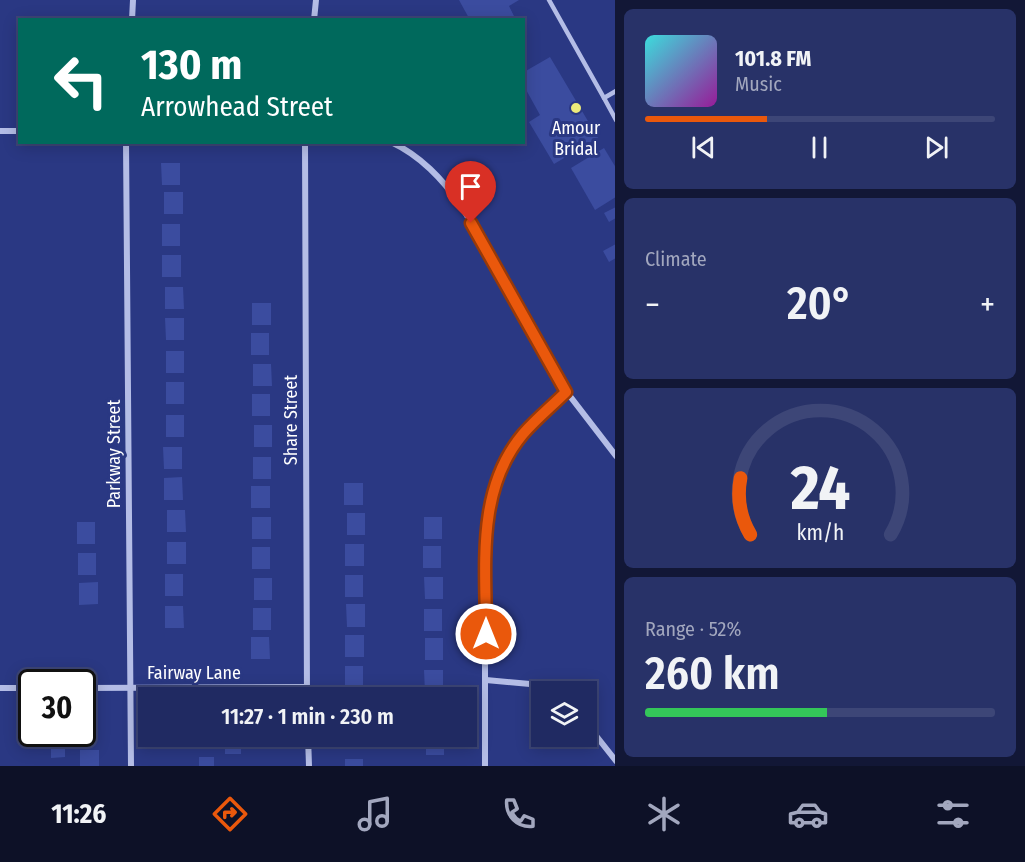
<!DOCTYPE html>
<meta charset="utf-8">
<style>
:root{--surface:#202a62;--page:#283268;--text:#f1f3f6;--muted:#a2a7be;--line:#3d4677;--accent:#ea580c}
body{margin:0;font-family:"Fira Sans Condensed",sans-serif;background:var(--page);color:var(--text);height:100vh;display:flex;flex-direction:column;font-size:22px;white-space:nowrap}
*{box-sizing:border-box;margin:0}
p{font-size:20px;color:var(--muted)}
.icon{flex:none;width:33px;height:33px;fill:none;stroke:currentColor;stroke-width:2;stroke-linecap:round;stroke-linejoin:round}
.map{position:relative;flex:1;overflow:hidden}
.details{display:flex;flex-direction:column;gap:9px;padding:9px;background:#121736;width:410px}
.details>*{flex:none}
.banner{position:absolute;left:18px;top:18px;width:507px;height:126px;border-radius:0px;box-shadow:0 3px 15px #0003,0 0 0 2px var(--line);background:#00695c;color:#fff;overflow:hidden}
.fabs{position:absolute;left:531px;top:681px;display:grid;gap:12px}
.fabs a{display:grid;place-items:center;width:66px;height:66px;border-radius:0px;background:var(--surface);box-shadow:0 3px 15px #0003,0 0 0 2px var(--line);font-size:30px}
.speed{position:absolute;left:18px;top:669px;display:flex;gap:12px;font-size:30px;font-weight:700;text-align:center}
.speed>*{display:grid;place-content:center;width:78px;height:78px;border-radius:50%;background:var(--surface);box-shadow:0 3px 15px #0003,0 0 0 2px var(--line);line-height:1}
.speed .limit{border:3px solid #111;border-radius:9px;background:#fff;color:#111}
.pin{position:absolute;display:grid;place-items:center;width:51px;height:51px;color:#fff;margin:-62px -26px;border-radius:50% 50% 50% 0;rotate:-45deg;box-shadow:0 0 6px #0007}
.pin .icon{rotate:45deg}
.me{position:absolute;width:66px;margin:-33px;rotate:0deg;stroke-linejoin:round;filter:drop-shadow(0 0 4px #0008)}
.turn{display:flex;align-items:center;gap:21px;height:126px;padding:0 24px;font-size:27px}
.turn .icon{width:78px;height:78px;stroke-width:2.5}
.turn b{display:block;font-size:42px;line-height:51px}
.big{font-size:45px;font-weight:600;line-height:1.1}
.details .card{flex:1;display:flex;flex-direction:column;justify-content:center;gap:9px;min-width:0;padding:0 21px;border-radius:9px;background:var(--page)}
.details .dial{align-items:center;gap:0}
.dial svg{height:156px;overflow:visible;fill:none;stroke:var(--line);stroke-width:7;stroke-linecap:round;text-anchor:middle}
.dial text{fill:var(--text);stroke:none}
.song{display:flex;align-items:center;gap:18px}
.cover{width:72px;height:72px;border-radius:9px;background:linear-gradient(135deg,hsl(180 70% 55%),hsl(300 70% 35%))}
.played{height:6px;border-radius:3px;background:linear-gradient(90deg,var(--accent) 35%,var(--line) 35%)}
.keys{display:flex;justify-content:space-around;direction:ltr}
.heat{display:flex;justify-content:space-between;align-items:center;font-size:33px;direction:ltr}
.charge{height:9px;border-radius:4px;background:linear-gradient(90deg,#34c759 52%,var(--line) 0)}
.trip{position:absolute;left:138px;top:687px;width:339px;height:60px;border-radius:0px;background:var(--surface);box-shadow:0 3px 15px #0003,0 0 0 2px var(--line);font-weight:600;line-height:60px;text-align:center}
.dock{display:flex;height:96px;justify-content:space-around;align-items:center;background:#0d1127;color:var(--muted)}
.dock .icon{width:42px;height:42px}
.dock .current{color:var(--accent)}
.dock b{font-size:27px;color:var(--text)}
main{display:flex;flex:1;min-height:0}
.map>svg:first-child{display:block}
</style>
<main>
<div class="map">
<svg width="616" height="766" viewBox="0 0 616 766">
<rect width="100%" height="100%" fill="#2a3883"/>
<!-- building -->
<g fill="#3b4c9f">
<polygon points="459,0 519,0 509,6 516,20 470,20"/>
<polygon points="550,57 598,138 554,164 529,122 540,115 524,86 524,72"/>
<polygon points="604,148 616,168 616,197 595,210 571,168"/>
<polygon points="161,163 180,163 180,185 162,185"/>
<rect x="164" y="192" width="19" height="22"/>
<polygon points="616,207 616,218 609,222 604,213"/>
<rect x="162" y="224" width="18" height="22"/>
<polygon points="616,244 616,258 609,262 603,251"/>
<rect x="162" y="255" width="19" height="22"/>
<polygon points="165,287 183,287 184,309 165,309"/>
<rect x="252" y="303" width="19" height="22"/>
<polygon points="165,318 184,318 184,340 166,340"/>
<rect x="251" y="333" width="18" height="22"/>
<rect x="166" y="351" width="18" height="22"/>
<polygon points="253,364 271,364 272,386 253,386"/>
<rect x="166" y="382" width="18" height="22"/>
<rect x="252" y="394" width="18" height="22"/>
<rect x="166" y="415" width="18" height="22"/>
<rect x="254" y="425" width="18" height="22"/>
<polygon points="163,447 182,447 182,469 164,469"/>
<rect x="253" y="457" width="18" height="22"/>
<polygon points="182,477 183,500 164,500 164,478"/>
<rect x="344" y="483" width="19" height="22"/>
<rect x="251" y="486" width="19" height="22"/>
<polygon points="167,510 185,510 186,532 167,532"/>
<rect x="347" y="513" width="18" height="22"/>
<rect x="252" y="517" width="19" height="22"/>
<rect x="424" y="517" width="18" height="22"/>
<rect x="77" y="522" width="18" height="22"/>
<rect x="167" y="542" width="19" height="22"/>
<rect x="345" y="544" width="19" height="22"/>
<rect x="423" y="546" width="18" height="22"/>
<rect x="252" y="547" width="18" height="22"/>
<rect x="78" y="553" width="18" height="22"/>
<rect x="165" y="574" width="18" height="22"/>
<rect x="345" y="575" width="18" height="22"/>
<polygon points="424,577 443,577 443,599 425,599"/>
<rect x="254" y="578" width="18" height="22"/>
<polygon points="98,582 98,604 79,605 79,583"/>
<polygon points="346,604 365,604 365,627 347,627"/>
<polygon points="165,606 183,606 184,628 165,628"/>
<rect x="253" y="608" width="18" height="22"/>
<rect x="424" y="609" width="18" height="22"/>
<rect x="345" y="635" width="19" height="22"/>
<polygon points="251,637 269,637 270,659 251,659"/>
<rect x="425" y="638" width="18" height="22"/>
<rect x="345" y="666" width="18" height="22"/>
<polygon points="424,670 443,670 443,692 425,692"/>
<polygon points="21,727 32,727 32,734 35,734 35,742 21,743"/>
<rect x="43" y="734" width="15" height="8"/>
<rect x="344" y="736" width="19" height="13"/>
<rect x="426" y="736" width="18" height="19"/>
<rect x="225" y="743" width="16" height="11"/>
<polygon points="51,745 65,745 65,757 51,758"/>
<rect x="80" y="750" width="19" height="16"/>
<rect x="199" y="757" width="15" height="9"/>
<rect x="345" y="759" width="18" height="7"/>
</g>
<g fill="none" stroke-linecap="round" stroke-linejoin="round">
<!-- lane -->
<g stroke="#b4bde6" stroke-width="4.5">
<polyline points="549,0 604,98"/>
<polyline points="616,91 604,98 616,120"/>
</g>
<!-- street -->
<g stroke="#b4bde6" stroke-width="6">
<polyline points="132,20 133,0"/>
<polyline points="314,20 316,0"/>
<polyline points="0,131 20,131"/>
<polyline points="126,142 131,766"/>
<polyline points="305,142 307,698"/>
<path d="M391,142C421,156 442,179 461,205L566,391L616,456"/>
<polyline points="486,680 530,684 548,692"/>
<polyline points="0,688 32,688"/>
<polyline points="82,688 307,687"/>
<polyline points="586,723 616,761"/>
<polyline points="308,736 309,766"/>
<polyline points="485,766 485,564 490,498 505,460 523,434 566,391"/>
</g>
</g>
<g fill="none" stroke-linecap="round" stroke-linejoin="round">
<!-- route casing -->
<g stroke="#983908" stroke-width="15">
<path id="route" d="M471,223L566,392C552,406 536,419 523,434C476,490 486,565 486,634"/>
</g>
<!-- route -->
<use href="#route" stroke="#ea580c" stroke-width="10"/>
</g>
<!-- markers -->
<circle fill="#edeb7b" stroke="#2a3883" stroke-width="2" cx="576" cy="108" r="6"/>
<g text-anchor="middle" dominant-baseline="central" stroke-width="6" stroke-linejoin="round" paint-order="stroke">
<!-- poi labels -->
<g font-size="18" fill="#fff" stroke="#2a3883">
<text x="576" y="128">Amour<tspan x="576" dy="21">Bridal</tspan></text>
</g>
<!-- street labels -->
<g font-size="18" fill="#fff" stroke="#2a3883">
<text transform="translate(291 420) rotate(-90)">Share Street</text>
<text transform="translate(114 454) rotate(-90)">Parkway Street</text>
<text x="194" y="673">Fairway Lane</text>
</g>
</g>
</svg>
<div class="fabs">
<a><svg class="icon" aria-label="layers" viewBox="0 0 24 24"><path d="M12 4l9 5-9 5-9-5zM3 14l9 5 9-5"/></svg></a>
</div>
<div class="speed"><div class="limit">30</div></div>
<div class="pin" style="left:471px;top:223px;background:#d93025"><svg class="icon" aria-label="arrive" viewBox="0 0 24 24"><path d="M6 21V4h12l-3 4 3 4H6"/></svg></div>
<svg class="me" style="left:486px;top:634px" viewBox="-20 -20 40 40"><circle r="17" fill="#ea580c" stroke="#fff" stroke-width="3"/><path d="M0-11L8 9 0 5-8 9z" fill="#fff"/></svg>
<div class="trip">11:27 · 1 min · 230 m</div>
<div class="banner">
<div class="turn"><svg class="icon" aria-label="left" viewBox="0 0 24 24"><path d="M17 20v-9H6M10 6l-5 5 5 5"/></svg><div><b>130 m</b>Arrowhead Street</div></div>
</div>
</div>
<section class="details">
<div class="card">
<div class="song"><i class="cover"></i><div><b>101.8 FM</b><p>Music</p></div></div>
<div class="played"></div>
<div class="keys"><svg class="icon" aria-label="previous" viewBox="0 0 24 24"><path d="M18 5L8 12l10 7zM5 5v14"/></svg><svg class="icon" aria-label="pause" viewBox="0 0 24 24"><path d="M8 5v14M16 5v14"/></svg><svg class="icon" aria-label="next" viewBox="0 0 24 24"><path d="M6 5l10 7-10 7zM19 5v14"/></svg></div>
</div>
<div class="card"><p>Climate</p>
<div class="heat"><a>−</a><b class="big">20°</b><a>+</a></div>
</div>
<div class="card dial"><svg viewBox="0 0 100 80">
<path d="M14 69A42 42 0 1 1 86 69"/>
<path d="M14 69A42 42 0 0 1 9 40" stroke="#ea580c"/>
<text x="50" y="56" font-size="32" font-weight="700">24</text>
<text x="50" y="72" font-size="11">km/h</text>
</svg></div>
<div class="card"><p>Range · 52%</p><b class="big">260 km</b><div class="charge"></div></div>
</section>
</main>
<nav class="dock">
<b>11:26</b>
<svg class="icon current" aria-label="directions" viewBox="0 0 24 24"><path d="M12 3l9 9-9 9-9-9zM9 14v-3h6M13 9l2 2-2 2"/></svg>
<svg class="icon" aria-label="music" viewBox="0 0 24 24"><path d="M9 18V5l10-2v13"/><circle cx="6" cy="18" r="3"/><circle cx="16" cy="16" r="3"/></svg>
<svg class="icon" aria-label="phone" viewBox="0 0 24 24"><path d="M5 4h4l2 5-3 2q2 4 5 5l2-3 5 2v4C11 20 4 13 5 4z"/></svg>
<svg class="icon" aria-label="climate" viewBox="0 0 24 24"><path d="M12 3v18M4 7l16 10M4 17L20 7"/></svg>
<svg class="icon" aria-label="car" viewBox="0 0 24 24"><path d="M5 17H2v-5l4-1 3-4h7l3 4 3 1v5h-3M9 17h6M6 11h13"/><circle cx="7" cy="17" r="2"/><circle cx="17" cy="17" r="2"/></svg>
<svg class="icon" aria-label="filters" viewBox="0 0 24 24"><path d="M4 7h16M4 17h16"/><circle cx="9" cy="7" r="2"/><circle cx="15" cy="17" r="2"/></svg>
</nav>
